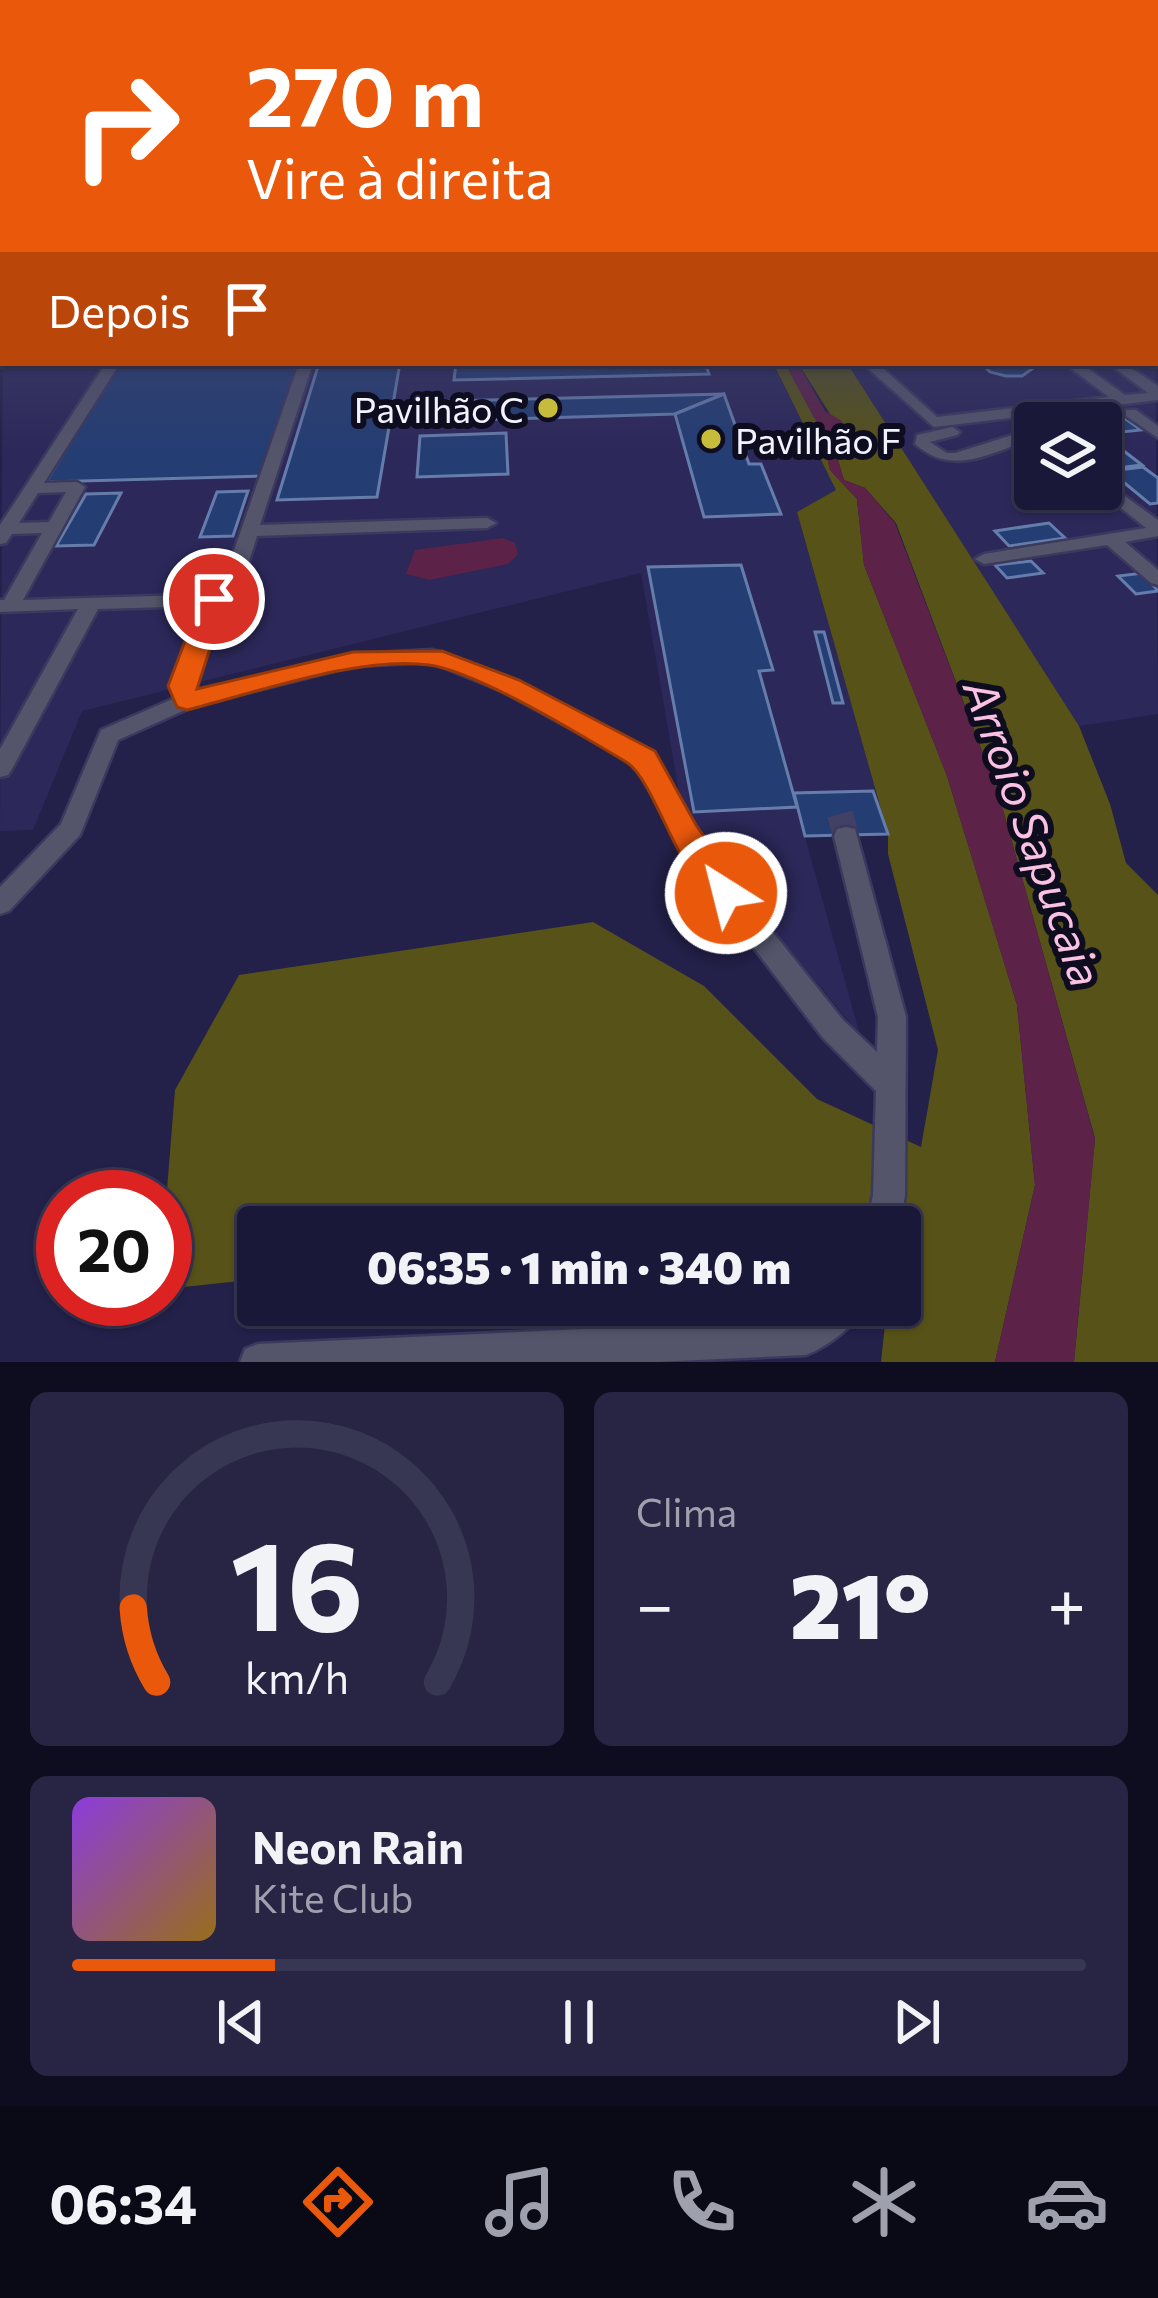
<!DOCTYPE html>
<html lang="pt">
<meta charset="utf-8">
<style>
:root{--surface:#1a1838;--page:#272543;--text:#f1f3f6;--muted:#9fa0ae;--line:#383753;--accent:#ea580c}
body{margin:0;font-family:Commissioner,sans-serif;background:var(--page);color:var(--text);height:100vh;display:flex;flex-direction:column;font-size:45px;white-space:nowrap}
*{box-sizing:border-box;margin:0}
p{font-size:39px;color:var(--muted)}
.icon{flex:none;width:66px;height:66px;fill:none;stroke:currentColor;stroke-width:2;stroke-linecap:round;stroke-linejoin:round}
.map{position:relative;height:1362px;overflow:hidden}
.panel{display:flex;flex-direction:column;gap:30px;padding:30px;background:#0e0d1f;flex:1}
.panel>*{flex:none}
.banner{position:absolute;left:0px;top:0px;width:1158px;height:366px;box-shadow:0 3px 9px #0004,0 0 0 3px var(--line);background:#ea580c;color:#fff;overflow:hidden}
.buttons{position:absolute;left:1014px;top:402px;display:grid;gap:24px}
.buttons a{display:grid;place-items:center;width:108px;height:108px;border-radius:12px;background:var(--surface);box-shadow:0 3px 9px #0004,0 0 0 3px var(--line);font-size:60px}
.speed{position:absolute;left:36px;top:1170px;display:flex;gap:24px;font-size:60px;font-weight:700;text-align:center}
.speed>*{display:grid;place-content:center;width:156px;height:156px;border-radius:50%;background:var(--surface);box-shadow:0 3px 9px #0004,0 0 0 3px var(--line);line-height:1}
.speed .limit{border:18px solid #d22;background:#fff;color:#111}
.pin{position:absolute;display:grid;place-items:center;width:102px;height:102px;color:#fff;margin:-51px;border:6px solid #fff;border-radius:50%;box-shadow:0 3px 12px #0007}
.me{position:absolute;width:132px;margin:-66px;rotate:324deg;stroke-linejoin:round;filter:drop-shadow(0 0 9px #0008)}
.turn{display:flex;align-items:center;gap:42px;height:252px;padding:0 48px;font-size:54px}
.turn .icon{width:156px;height:156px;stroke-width:2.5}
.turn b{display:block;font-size:84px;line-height:102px}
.then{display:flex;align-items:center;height:114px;padding:0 48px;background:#0003;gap:24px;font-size:45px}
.big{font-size:90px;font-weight:800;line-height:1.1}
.panel .card{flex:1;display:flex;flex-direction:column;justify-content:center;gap:18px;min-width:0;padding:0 42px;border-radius:18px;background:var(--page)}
.panel .dial{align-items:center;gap:0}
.dial svg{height:312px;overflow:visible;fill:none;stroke:var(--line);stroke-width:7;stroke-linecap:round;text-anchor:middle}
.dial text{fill:var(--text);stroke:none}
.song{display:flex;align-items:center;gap:36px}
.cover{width:144px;height:144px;border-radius:18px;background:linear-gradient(135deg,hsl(270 70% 55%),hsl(40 70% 35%))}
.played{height:12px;border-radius:6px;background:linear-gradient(90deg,var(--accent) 20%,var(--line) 20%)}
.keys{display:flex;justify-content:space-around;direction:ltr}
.heat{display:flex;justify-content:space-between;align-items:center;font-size:66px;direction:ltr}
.panel .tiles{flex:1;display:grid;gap:30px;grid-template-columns:1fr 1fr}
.card:last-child{grid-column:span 2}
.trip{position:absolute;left:237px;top:1206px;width:684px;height:120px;border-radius:12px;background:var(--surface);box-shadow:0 3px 9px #0004,0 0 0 3px var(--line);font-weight:800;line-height:120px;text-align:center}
.tabs{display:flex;height:192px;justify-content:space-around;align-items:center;background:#0a0a16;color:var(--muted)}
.tabs .icon{width:84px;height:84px}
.tabs .selected{color:var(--accent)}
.tabs b{font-size:54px;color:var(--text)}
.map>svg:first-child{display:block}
</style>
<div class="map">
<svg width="1158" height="1362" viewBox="0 0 1158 1362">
<rect width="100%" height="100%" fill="#23204a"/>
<!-- built -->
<g fill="#2c285a" fill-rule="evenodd">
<path d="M1155,306L1158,714L1079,726L847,363H1155ZM1035,423H1101V489H1035Z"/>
<polygon points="3,317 3,363 772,363 837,490 797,512 888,834 805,837 860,1035 684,821 641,573 82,711 33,830 0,831"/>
</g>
<!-- green -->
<g fill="#575217">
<polygon points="773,363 785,363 822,432 830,470 857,499 864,565 947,776 1017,1005 1035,1185 995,1362 881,1362 887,1305 900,1305 900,1227 258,1227 258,1279 165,1289 165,1214 175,1090 239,975 593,922 704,986 817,1099 921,1147 938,1050 888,854 888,834 797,512 836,490"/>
<polygon points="798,363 847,363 1079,726 1110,804 1126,863 1158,895 1158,1362 1074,1362 1095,1138 999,796 896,523 865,488 844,480 837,457 842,433"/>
</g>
<!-- water -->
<g fill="#5d2248">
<polygon points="785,363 798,363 825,411 842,421 837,457 844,480 865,488 895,523 999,796 1095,1139 1074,1362 995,1362 1035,1185 1017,1005 947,776 864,565 857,499 830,470 822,432"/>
<polygon points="503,538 515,543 518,554 508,564 429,580 406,574 415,550"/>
</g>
<!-- building -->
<g fill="#243d73" stroke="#667dab" stroke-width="3">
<polygon points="119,363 298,363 262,476 46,482"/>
<polygon points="319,363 400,363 377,497 277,500"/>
<polygon points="456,363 705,363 709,374 454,380"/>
<polygon points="981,363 1027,363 1032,369 1022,376 1006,376 990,372"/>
<polygon points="724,394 675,414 405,422 407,402"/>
<polygon points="724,394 749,464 761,464 781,514 704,517 675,414"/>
<polygon points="1119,414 1141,430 1102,434 1142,465 1109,469 1101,463 1101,423 1050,422"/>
<polygon points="506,433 508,474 417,477 420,436"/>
<polygon points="1143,467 1158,478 1158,503 1150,504 1110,471"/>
<polygon points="248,491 233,536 200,537 217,492"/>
<polygon points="121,493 94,545 56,546 86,494"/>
<polygon points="1049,523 1065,538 1009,546 995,531"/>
<polygon points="1031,561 1043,573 1007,578 995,565"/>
<polygon points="741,565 773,670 759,671 797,807 694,812 648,567"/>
<polygon points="1143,573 1158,591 1136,594 1118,576"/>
<polygon points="815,632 824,632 843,703 833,703"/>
<polygon points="873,791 888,834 805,836 794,793"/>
</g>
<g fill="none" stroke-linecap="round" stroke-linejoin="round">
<!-- minor-tunnel -->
<polyline stroke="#424065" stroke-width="26" stroke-dasharray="26 14" stroke-linecap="butt" points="840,814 846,836"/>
<!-- minor casing -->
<g stroke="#3c395f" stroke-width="5">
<g id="minor">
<polygon points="1155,295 1158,296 1158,305 1155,304"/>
<polygon points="3,309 3,319 0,320 0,310"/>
<polygon points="1155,344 1158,345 1158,354 1155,353"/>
<rect x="0" y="345" width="3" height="8"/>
<path d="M106,363H120L44,483L77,482L85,487L23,600L219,594L299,363H313L260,525L487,518L496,523L487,528L257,536L237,599L234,603L221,605L193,686L195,692L353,654L433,650L516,681L653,753L709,852L843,1020L877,1052L878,1017L834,836L837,829L846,827L855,829L906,1017L905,1195L900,1227H866L873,1195L876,1091L823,1038L691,866L636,764L502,691L431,662L353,666L194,706L118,740L80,835L9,911L0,914V887L61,824L101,730L175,698L171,686L202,606L98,609L12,769L8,775L0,777V749L78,609L0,612V600H4L42,533L12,534L6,543L0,544V525ZM66,492L49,522L19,523L38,493Z"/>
<polygon points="862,363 877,363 937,417 1109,397 1064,363 1080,363 1125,395 1148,393 1108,363 1124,363 1158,386 1158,400 934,427"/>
<polygon points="1126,410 1136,410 1158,426 1158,438 1126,416"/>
<path d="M952,427L960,432L957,435L930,442L947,453H955L1035,428V438C992,452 953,478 915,444L917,435Z"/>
<polygon points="1101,479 1158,520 1158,536 1125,542 1158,570 1158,585 1151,583 1107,545 984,564 975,559 984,554 1146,528 1097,489 1101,489"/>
<path d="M818,1305H864C855,1327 828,1346 806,1355L656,1362H240L245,1349L258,1344L800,1319Z"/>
</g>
</g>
<!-- major casing -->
<g stroke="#3c395f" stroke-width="32">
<polyline id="major" points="0,271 3,270"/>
</g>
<!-- minor -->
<use href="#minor" fill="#54556a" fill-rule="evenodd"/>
<!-- major -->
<use href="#major" stroke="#8181ad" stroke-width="27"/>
</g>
<!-- sky -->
<linearGradient id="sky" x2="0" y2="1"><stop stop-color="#131229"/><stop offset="0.58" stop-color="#3f426b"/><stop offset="1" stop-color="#3f426b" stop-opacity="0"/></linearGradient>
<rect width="1158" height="454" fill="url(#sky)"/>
<!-- route -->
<path fill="#ea580c" stroke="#983908" stroke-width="3" d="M214,592L226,599L197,689L353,652L442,651L519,680L655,751L696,825L738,884L743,893L738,903C688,919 660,782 626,762C581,735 478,672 429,665C361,655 255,693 187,710L177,707L168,686L201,599Z"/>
<!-- markers -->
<g fill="#c7bb3b" stroke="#0e0d20" stroke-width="4.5">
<circle cx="548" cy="408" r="12"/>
<circle cx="711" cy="439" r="12"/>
</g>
<g text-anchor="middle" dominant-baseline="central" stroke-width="12" stroke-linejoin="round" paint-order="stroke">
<!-- far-poi labels -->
<g font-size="36" fill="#f1f2fd" stroke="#0e0d20" text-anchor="end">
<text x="524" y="408">Pavilhão C</text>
<text x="735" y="439" text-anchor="start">Pavilhão F</text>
</g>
<!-- water labels -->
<g font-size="45" font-style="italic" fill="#fbc1e2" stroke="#0e0d20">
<text transform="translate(1035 832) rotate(70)">Arroio Sapucaia</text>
</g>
</g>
</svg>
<div class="buttons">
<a><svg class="icon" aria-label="layers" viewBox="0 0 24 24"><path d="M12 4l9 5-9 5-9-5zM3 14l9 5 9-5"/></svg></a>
</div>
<div class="speed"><div class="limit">20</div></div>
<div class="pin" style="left:214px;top:599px;background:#d93025"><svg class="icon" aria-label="arrive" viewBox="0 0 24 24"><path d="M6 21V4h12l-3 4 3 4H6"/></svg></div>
<svg class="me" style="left:726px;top:893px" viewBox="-20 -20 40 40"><circle r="17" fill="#ea580c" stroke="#fff" stroke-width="3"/><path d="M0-11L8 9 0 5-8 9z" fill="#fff"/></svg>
<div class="trip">06:35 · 1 min · 340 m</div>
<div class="banner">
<div class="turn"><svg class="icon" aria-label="right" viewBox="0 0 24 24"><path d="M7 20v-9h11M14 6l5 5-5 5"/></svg><div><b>270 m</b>Vire à direita</div></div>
<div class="then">Depois<svg class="icon" aria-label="arrive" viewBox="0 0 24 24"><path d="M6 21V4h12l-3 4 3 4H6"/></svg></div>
</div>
</div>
<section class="panel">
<div class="tiles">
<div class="card dial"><svg viewBox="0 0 100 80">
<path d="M14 69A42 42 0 1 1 86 69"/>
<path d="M14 69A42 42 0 0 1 8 50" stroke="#ea580c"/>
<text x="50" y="56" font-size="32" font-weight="700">16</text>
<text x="50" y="72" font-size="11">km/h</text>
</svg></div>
<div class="card"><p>Clima</p>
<div class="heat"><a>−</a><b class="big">21°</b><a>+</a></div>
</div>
<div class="card">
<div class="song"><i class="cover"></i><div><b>Neon Rain</b><p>Kite Club</p></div></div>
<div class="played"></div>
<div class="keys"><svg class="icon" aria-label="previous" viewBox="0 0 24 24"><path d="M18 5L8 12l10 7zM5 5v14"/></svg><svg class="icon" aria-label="pause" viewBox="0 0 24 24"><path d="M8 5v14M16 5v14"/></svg><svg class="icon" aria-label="next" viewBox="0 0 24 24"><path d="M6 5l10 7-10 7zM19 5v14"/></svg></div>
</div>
</div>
</section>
<nav class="tabs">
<b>06:34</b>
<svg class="icon selected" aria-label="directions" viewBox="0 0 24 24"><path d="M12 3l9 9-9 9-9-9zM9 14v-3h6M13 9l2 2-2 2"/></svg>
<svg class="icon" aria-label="music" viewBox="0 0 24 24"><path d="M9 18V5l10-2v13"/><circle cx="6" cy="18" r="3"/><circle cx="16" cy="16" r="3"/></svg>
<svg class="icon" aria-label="phone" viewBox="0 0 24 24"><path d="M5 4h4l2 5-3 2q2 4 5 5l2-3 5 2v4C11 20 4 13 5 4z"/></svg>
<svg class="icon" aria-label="climate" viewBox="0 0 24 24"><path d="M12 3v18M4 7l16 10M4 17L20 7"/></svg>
<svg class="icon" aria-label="car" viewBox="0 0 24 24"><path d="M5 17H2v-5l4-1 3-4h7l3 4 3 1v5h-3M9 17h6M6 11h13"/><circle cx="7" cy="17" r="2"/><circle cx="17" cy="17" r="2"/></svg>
</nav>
